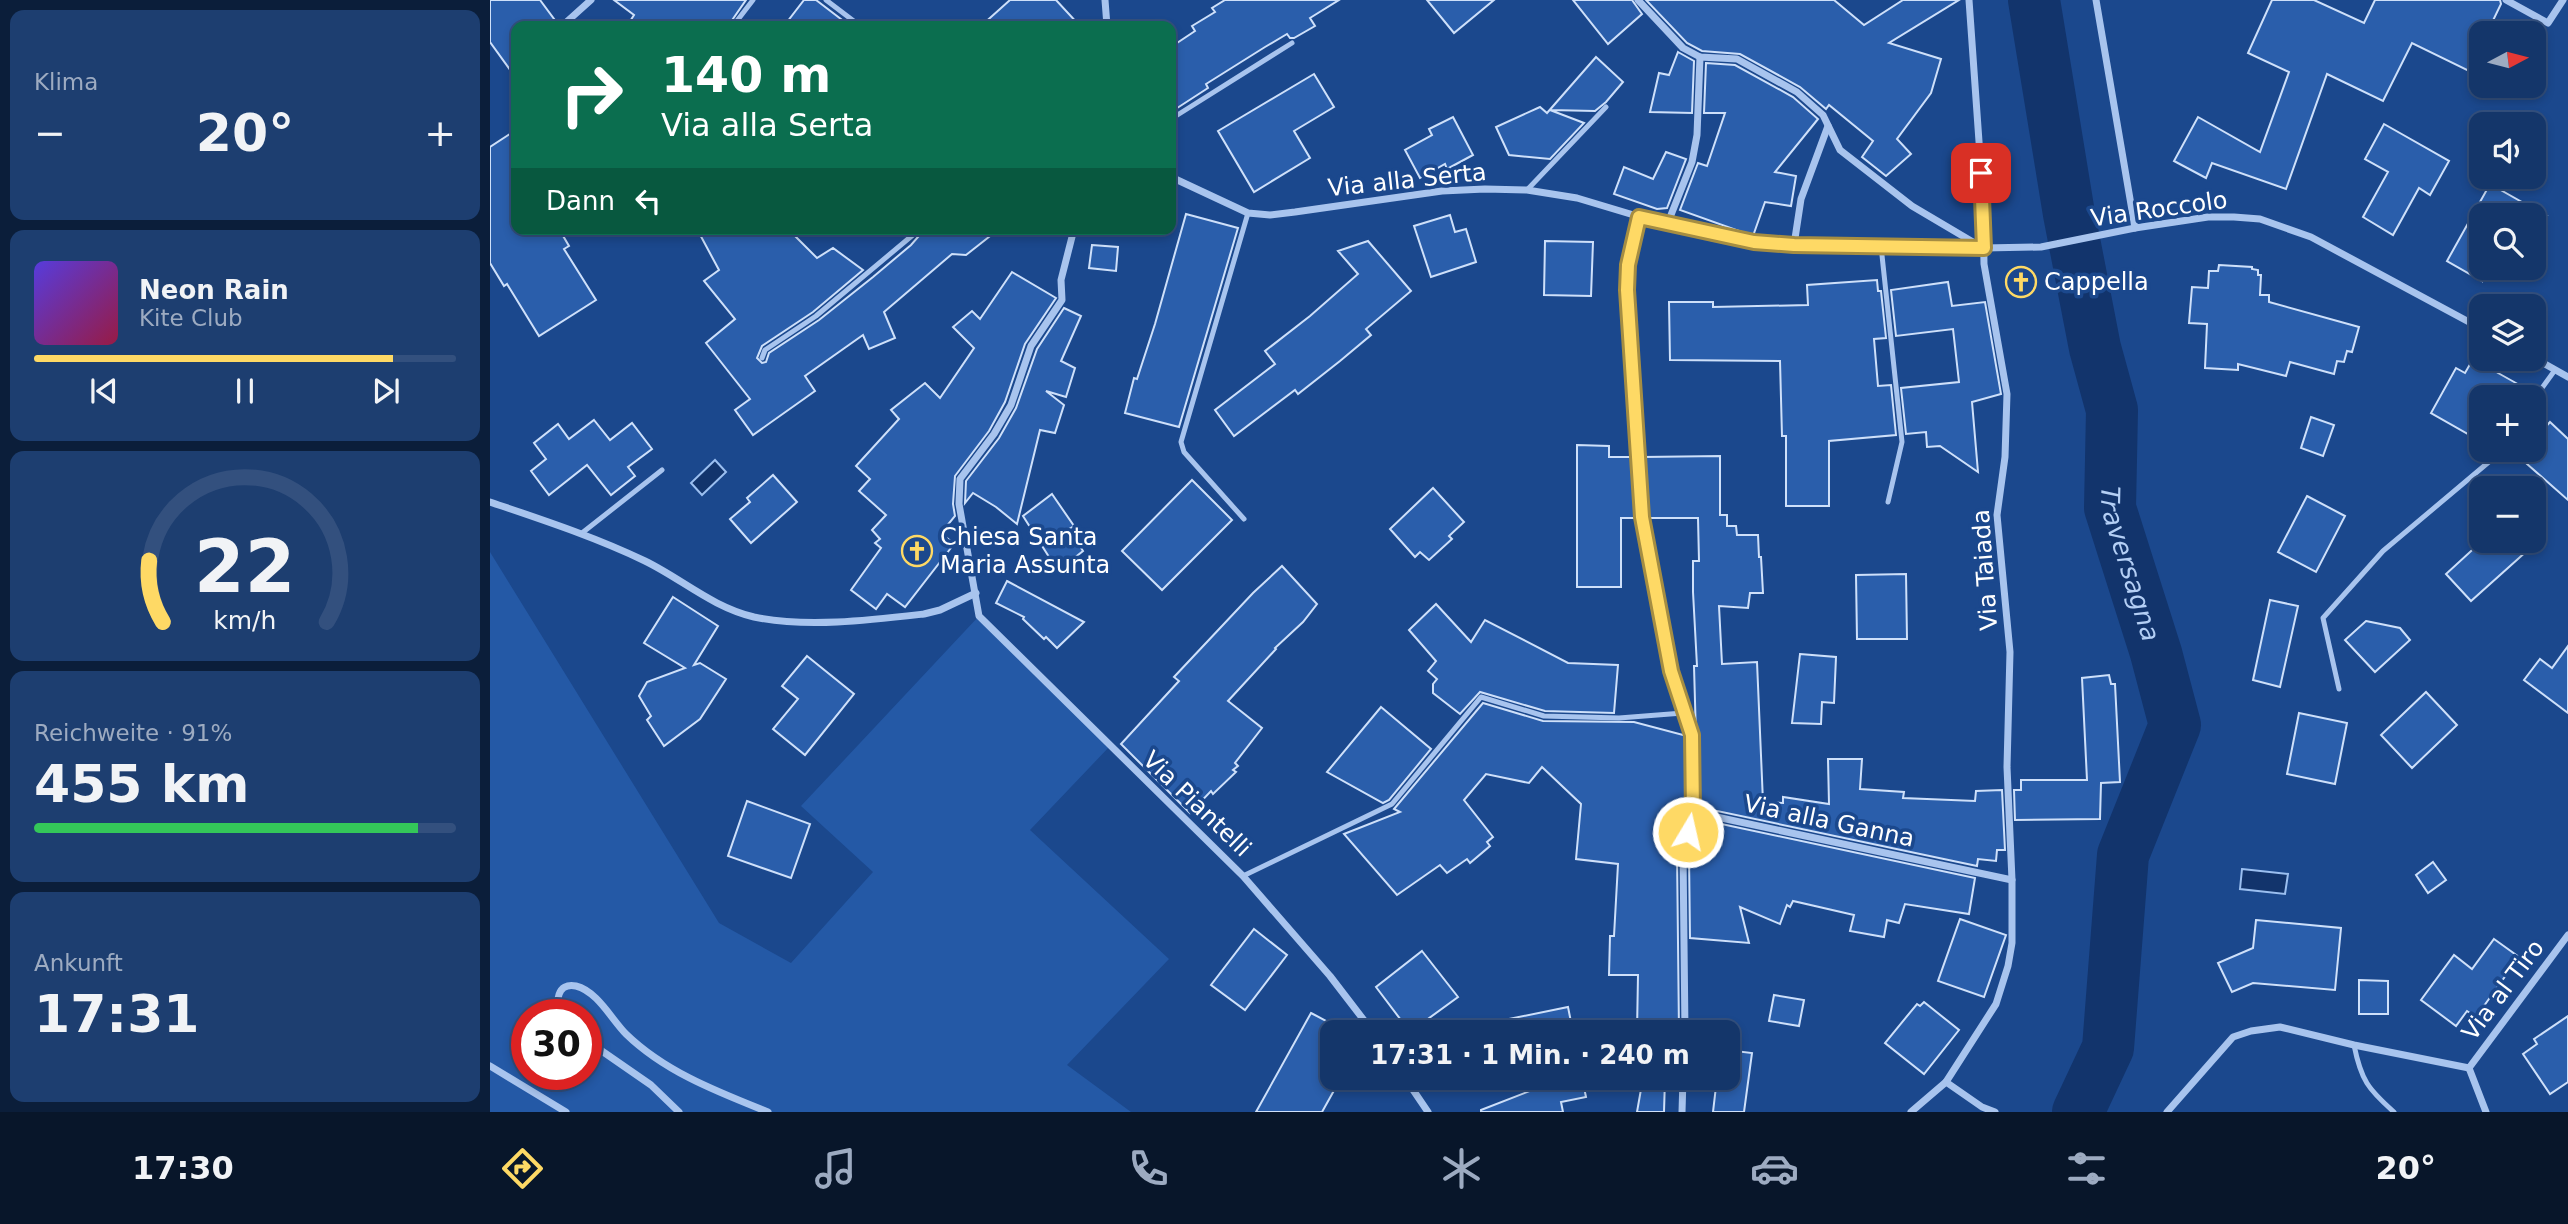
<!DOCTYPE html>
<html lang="de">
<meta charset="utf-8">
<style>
:root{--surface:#14366a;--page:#1d3e70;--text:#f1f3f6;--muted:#9dabc1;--line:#33507e;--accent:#fed965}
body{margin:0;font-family:"DejaVu Sans",sans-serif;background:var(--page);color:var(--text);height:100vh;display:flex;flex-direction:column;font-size:26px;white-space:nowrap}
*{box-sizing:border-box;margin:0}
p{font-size:23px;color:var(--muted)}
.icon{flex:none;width:38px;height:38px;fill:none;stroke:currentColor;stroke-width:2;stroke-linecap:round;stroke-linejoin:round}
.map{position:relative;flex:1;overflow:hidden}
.details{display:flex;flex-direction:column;gap:10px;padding:10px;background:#0b1e3a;width:490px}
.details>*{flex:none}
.banner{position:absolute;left:21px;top:21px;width:665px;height:214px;border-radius:14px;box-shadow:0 4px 10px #0003,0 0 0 2px var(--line);background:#0b6e4f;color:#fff;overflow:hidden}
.needle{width:46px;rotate:83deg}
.controls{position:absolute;left:1979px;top:21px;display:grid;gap:14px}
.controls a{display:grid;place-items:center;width:77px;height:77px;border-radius:14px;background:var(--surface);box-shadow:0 4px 10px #0003,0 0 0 2px var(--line);font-size:35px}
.speed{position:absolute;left:21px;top:999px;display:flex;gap:14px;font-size:35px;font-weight:700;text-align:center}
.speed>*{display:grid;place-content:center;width:91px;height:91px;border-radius:50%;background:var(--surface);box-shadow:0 4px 10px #0003,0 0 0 2px var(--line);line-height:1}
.speed .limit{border:10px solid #d22;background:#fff;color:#111}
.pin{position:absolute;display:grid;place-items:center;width:60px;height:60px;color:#fff;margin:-30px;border-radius:14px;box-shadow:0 4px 10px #0006}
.me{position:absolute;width:77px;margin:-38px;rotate:9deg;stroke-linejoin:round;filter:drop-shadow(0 0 5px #0008)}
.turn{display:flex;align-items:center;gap:24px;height:147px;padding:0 35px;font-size:32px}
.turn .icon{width:91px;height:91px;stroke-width:2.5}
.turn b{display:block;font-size:49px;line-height:60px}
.then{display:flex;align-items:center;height:66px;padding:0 35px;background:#0003;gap:14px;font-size:26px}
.big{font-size:52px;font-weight:700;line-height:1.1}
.details .card{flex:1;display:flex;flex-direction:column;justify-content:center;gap:10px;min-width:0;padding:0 24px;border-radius:14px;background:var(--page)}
.details .dial{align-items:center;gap:0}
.dial svg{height:182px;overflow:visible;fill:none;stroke:var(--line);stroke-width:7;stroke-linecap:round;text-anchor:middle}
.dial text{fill:var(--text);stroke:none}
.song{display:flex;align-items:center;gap:21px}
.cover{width:84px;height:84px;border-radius:10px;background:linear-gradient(135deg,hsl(250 70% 55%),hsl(340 70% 35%))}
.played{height:7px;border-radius:4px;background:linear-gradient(90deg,var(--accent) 85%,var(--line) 85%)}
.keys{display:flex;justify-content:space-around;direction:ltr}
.heat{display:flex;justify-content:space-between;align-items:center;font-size:38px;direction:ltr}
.charge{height:10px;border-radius:5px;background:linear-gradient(90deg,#34c759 91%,var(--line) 0)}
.trip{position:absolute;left:830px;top:1020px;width:420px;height:70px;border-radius:14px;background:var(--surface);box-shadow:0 4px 10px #0003,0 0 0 2px var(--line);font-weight:700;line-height:70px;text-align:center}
.tab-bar{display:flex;height:112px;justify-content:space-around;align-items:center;background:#08162a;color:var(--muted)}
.tab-bar .icon{width:49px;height:49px}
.tab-bar .current{color:var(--accent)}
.tab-bar b{font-size:32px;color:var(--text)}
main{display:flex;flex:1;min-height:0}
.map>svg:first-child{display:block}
</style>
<main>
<section class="details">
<div class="card"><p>Klima</p>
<div class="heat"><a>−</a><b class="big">20°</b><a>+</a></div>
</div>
<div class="card">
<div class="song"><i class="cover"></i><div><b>Neon Rain</b><p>Kite Club</p></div></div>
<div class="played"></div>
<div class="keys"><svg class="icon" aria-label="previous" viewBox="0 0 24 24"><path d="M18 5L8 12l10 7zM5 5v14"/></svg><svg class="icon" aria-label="pause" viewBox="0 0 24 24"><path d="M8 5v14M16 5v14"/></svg><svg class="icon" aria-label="next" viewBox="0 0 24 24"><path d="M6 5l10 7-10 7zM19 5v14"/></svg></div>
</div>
<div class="card dial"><svg viewBox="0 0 100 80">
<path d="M14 69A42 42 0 1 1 86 69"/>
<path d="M14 69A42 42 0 0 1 8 42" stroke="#fed965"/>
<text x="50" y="56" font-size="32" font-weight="700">22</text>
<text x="50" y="72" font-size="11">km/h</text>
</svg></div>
<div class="card"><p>Reichweite · 91%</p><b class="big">455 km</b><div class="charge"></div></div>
<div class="card"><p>Ankunft</p><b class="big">17:31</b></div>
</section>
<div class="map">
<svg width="2078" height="1112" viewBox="0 0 2078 1112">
<rect width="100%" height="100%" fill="#1b488d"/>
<!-- green -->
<path fill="#2459a6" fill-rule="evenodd" d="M0,552L229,923L301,963L383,872L311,806L489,616L620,746L540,830L679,959L577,1065L641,1112H0ZM37,1015H96V1074H37Z"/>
<!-- water -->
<g fill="#12346c" stroke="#9bbff0" stroke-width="2">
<polygon points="225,460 236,472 212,495 201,483"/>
<polygon points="1752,869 1798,874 1795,894 1750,889"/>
</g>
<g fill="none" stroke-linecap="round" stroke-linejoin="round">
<!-- river -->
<path stroke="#12346c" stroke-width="52" id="s1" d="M1544,0L1579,214L1605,348L1622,410L1620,508L1666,653L1685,725L1633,855L1618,1048L1588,1112"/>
</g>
<!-- building -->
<g fill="#2a5eab" stroke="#cee0fa" stroke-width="2">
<polygon points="0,0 50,0 67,23 66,26 26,26 26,78 0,42"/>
<polygon points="124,0 256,0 238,26 137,26 144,15"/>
<polygon points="314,0 326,0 360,26 294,26"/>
<polygon points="520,0 566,0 590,26 491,26"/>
<polygon points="735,0 849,0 820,18 825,26 804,38 800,38 797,34 775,47 716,84 718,88 681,112 681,47 705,31 702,26 725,12 722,8"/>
<polygon points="937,0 1004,0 964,33"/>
<polygon points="1083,0 1142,0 1152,14 1118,44"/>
<polygon points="1156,0 1344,0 1374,25 1413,0 1469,0 1399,43 1451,59 1441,93 1407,139 1421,154 1396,176 1372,157 1383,141 1339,105 1336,109 1310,87 1250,54 1212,51 1197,43"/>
<polygon points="1782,0 1824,0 1874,23 1885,0 2010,0 2011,4 1997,33 1992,33 1992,45 1979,71 1922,43 1893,101 1837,74 1796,189 1722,163 1716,178 1684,161 1708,117 1770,152 1799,72 1758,53"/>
<polygon points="1188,52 1204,61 1202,113 1160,112 1169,73 1179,75"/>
<polygon points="1106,57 1133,82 1116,102 1105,111 1060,110 1094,123 1060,159 1019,155 1006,127 1050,107 1057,113"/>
<polygon points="1216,63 1245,65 1303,97 1328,119 1285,172 1306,176 1301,206 1275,202 1263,236 1190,210 1208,163 1217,166 1235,113 1214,113"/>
<polygon points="824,74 844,107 804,131 820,158 764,192 728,131"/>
<polygon points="963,117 983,155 957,169 955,164 930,178 915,150 942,135 939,129"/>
<polygon points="1894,124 1959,161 1940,195 1929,188 1903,235 1873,217 1898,172 1875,159"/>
<polygon points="26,130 26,229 69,229 79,246 74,249 106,300 49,336 17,284 14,286 0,263 0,147"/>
<polygon points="1176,152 1196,159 1177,208 1167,209 1124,194 1134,167 1163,179"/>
<polygon points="2000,184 2055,215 1992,215 1992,281 1957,261"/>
<polygon points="696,214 748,228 689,427 635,413 644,378 647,379 665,324"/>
<polygon points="960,215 965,232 976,229 986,262 941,277 924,226"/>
<polygon points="207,229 298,229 327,258 343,248 373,270 323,312 272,346 267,358 272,363 276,362 279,353 329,320 383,277 421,245 435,229 509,229 476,255 462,254 394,312 405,338 379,349 373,335 315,376 325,391 263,435 245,410 260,399 216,343 245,319 214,281 229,270"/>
<polygon points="878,241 921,291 876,329 881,335 850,361 808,394 805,390 744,436 725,410 785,364 775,351 820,316 868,274 848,251"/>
<polygon points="1055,241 1103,242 1101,296 1054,295"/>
<polygon points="602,245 628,247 626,271 599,268"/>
<polygon points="1729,265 1762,267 1762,269 1768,270 1768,275 1771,275 1770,295 1779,295 1779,302 1869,327 1862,352 1857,351 1854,362 1847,361 1844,374 1800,362 1796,376 1748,364 1748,370 1715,368 1717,324 1699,323 1702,287 1718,288 1719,271 1728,271"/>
<polygon points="522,272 566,298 535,344 515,402 499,431 465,476 463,504 465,516 451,533 464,544 415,607 397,594 386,609 361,590 391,548 385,543 390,539 382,530 396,515 369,491 380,479 366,466 409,419 401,410 435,383 450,398 484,348 463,327 482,311 490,319"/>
<polygon points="1387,280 1388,291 1391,291 1396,338 1384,339 1388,386 1401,385 1406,435 1339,441 1339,506 1296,506 1296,436 1292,436 1290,361 1180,360 1179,302 1223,302 1223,307 1318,305 1317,285"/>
<polygon points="1458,282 1462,306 1495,302 1511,394 1482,402 1488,472 1450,446 1437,447 1436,432 1416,434 1411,388 1469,382 1463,329 1406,336 1401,290"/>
<polygon points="574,308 591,316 571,361 585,368 576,397 556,391 574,405 565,433 550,430 527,524 506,507 483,493 475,503 476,481 509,438 526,408 547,349"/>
<polygon points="1983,359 2042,392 2039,397 1992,397 1992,442 1941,413 1966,368 1975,373"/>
<polygon points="1821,417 1844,425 1833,456 1811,448"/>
<polygon points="104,420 120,440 142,423 162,449 138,467 145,476 121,495 97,465 59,495 41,471 56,459 44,443 68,424 79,439"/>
<polygon points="2060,422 2078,439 2078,500 2029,457 2035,450 2044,450 2044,440"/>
<polygon points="1087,445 1119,446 1119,457 1141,457 1145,518 1131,518 1131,587 1087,587"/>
<polygon points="1230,456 1230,515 1237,515 1237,526 1246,526 1247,535 1268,535 1269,557 1271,557 1273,593 1260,593 1258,608 1229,606 1232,664 1267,662 1273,802 1293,803 1293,797 1339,804 1338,759 1372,759 1370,789 1414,792 1413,798 1485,801 1486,791 1512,790 1515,850 1507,850 1506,861 1488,859 1487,866 1208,807 1204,666 1207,666 1203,592 1203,561 1209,561 1208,518 1157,518 1153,457"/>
<polygon points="283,475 307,502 261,543 240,519 260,502 257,498"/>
<polygon points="702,480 742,520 672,590 632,551"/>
<polygon points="943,488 974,522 959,536 962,539 939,560 930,552 925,557 900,529"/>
<polygon points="562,494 584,526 579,529 593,551 568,571 533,516"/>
<polygon points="1817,496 1855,516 1826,572 1788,552"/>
<polygon points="1992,541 2048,541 1981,601 1956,574"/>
<polygon points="792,566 827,604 813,622 785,648 786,649 738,701 772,728 745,763 748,766 743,770 746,772 723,794 721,791 700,813 631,744 689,681 684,677 763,593"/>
<polygon points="1416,574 1417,639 1367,639 1366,575"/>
<polygon points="517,581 594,622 567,648 556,637 554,639 533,619 534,617 506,603"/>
<polygon points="183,597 228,626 204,665 210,663 236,679 210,719 174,746 157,720 161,716 149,696 157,682 195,668 154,643"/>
<polygon points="1780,600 1808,606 1790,687 1763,680"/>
<polygon points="946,604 981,642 995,620 1078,663 1128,665 1124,713 1055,711 990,692 970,714 943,693 943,684 947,679 938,671 946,661 919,630"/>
<polygon points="1876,621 1910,628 1920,640 1885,672 1855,640"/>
<polygon points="2078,646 2078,713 2034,680 2050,659 2062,668"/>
<polygon points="1310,654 1346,657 1344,703 1332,702 1331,724 1302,723"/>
<polygon points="317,656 364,694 315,755 283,729 308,699 292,686"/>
<polygon points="1619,675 1621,684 1625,684 1630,782 1611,783 1610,819 1525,820 1524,790 1531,790 1531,780 1597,780 1592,678"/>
<polygon points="1936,692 1967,725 1922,768 1891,735"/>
<polygon points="993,703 1053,721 1144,722 1197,736 1198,809 1187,853 1189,1032 1147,1032 1148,975 1119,975 1120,936 1124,936 1128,864 1086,859 1091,804 1052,767 1039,783 996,774 974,800 1003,837 997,842 1000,846 980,863 977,859 957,873 950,865 907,895 854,834 910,812 904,809"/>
<polygon points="891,707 941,749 899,800 893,803 837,772"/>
<polygon points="1809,713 1857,723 1845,784 1797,774"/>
<polygon points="257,801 320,824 301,878 238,856"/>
<polygon points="1208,819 1485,878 1479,914 1415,904 1409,923 1397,920 1394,937 1360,931 1364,915 1303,901 1300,907 1297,905 1290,924 1250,907 1259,943 1200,938 1199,854"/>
<polygon points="1943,862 1956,880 1938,893 1926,875"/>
<polygon points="1470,919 1516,935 1494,997 1448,981"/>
<polygon points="1766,920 1851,928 1845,990 1763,983 1742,992 1728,963 1763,948"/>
<polygon points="764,929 797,955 755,1010 721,985"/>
<polygon points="2004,939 2029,957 1986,1017 1977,1011 1966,1026 1931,1000 1964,955 1982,969"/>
<polygon points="932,951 968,997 920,1032 886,987"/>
<polygon points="1869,980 1898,981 1898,1014 1869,1014"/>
<polygon points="1284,995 1314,1000 1309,1026 1279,1021"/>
<polygon points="1434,1002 1469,1030 1434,1074 1395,1043 1427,1004 1430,1006"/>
<polygon points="1078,1007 1083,1032 1005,1032 1004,1022"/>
<polygon points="821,1013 842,1024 842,1078 851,1078 832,1112 766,1112"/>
<polygon points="2078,1016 2078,1082 2060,1094 2033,1054 2047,1044 2044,1039"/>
<polygon points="1237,1050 1262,1053 1254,1112 1223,1112 1227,1078 1237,1078"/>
<polygon points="1062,1078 1092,1078 1096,1097 1071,1102 1073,1112 991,1112 991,1110 1063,1082"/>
<polygon points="1153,1078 1175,1078 1174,1112 1147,1112"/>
</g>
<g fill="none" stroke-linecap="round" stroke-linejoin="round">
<!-- service -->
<g stroke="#a8c4ee" stroke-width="5">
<polyline points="336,0 365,22"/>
<polyline points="243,26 263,0"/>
<polyline points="681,119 802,43"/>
<polyline points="1037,190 1116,107"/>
<polyline points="1391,246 1412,442 1398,502"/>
<polyline points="272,358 275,350 326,316 430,229"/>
<polyline points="2044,399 2065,370"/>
<polyline points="754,519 694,452 691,442 758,213"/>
<polyline points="92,533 172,470"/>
<polyline points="1849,689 1833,618 1893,551 2000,461 2008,450"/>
<polyline points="753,876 902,804 991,697 1054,716 1129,718 1193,713 1202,735 1203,812"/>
<path d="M1864,1045C1871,1080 1878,1089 1904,1112"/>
</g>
<!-- minor -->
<g stroke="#a8c4ee" stroke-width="7">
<polyline points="615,0 617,26"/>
<polyline points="1148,0 1193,48 1210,57 1247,59 1307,92 1333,115 1350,150 1422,206 1493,248"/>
<polyline points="1479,0 1493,198 1494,264 1517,394 1515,457 1507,515 1520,652 1517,767 1522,880 1522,943 1518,966 1506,1004 1456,1082 1492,1107 1505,1112"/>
<polyline points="1606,0 1645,228"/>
<polyline points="2016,0 2058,23 2073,0"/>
<polyline points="72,26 101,0"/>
<polyline points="681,177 758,213 780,215 805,212 952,191 995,189 1037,190 1087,198 1177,225 1264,242 1304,245 1494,248 1551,247 1645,228 1718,217 1744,217 1770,219 1821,237 1992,329"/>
<polyline points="1149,217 1137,265 1137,290 1151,517 1181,671 1193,713"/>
<polyline points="1177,225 1202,162 1207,135 1210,57"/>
<polyline points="584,229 571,280 572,300 541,346 521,405 504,434 470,479 469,504 489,616 753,876 840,976 883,1032"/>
<polyline points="1304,245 1311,199 1338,126"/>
<polyline points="2044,358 2078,377"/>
<path d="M0,502C53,520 105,537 155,561C192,579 222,607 264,617C316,628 382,620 434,614L450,610L486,593"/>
<path d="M71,1015C65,1002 67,982 86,986C107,991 122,1020 136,1034C175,1072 228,1092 278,1112"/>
<polyline points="1195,1032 1193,853 1203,812 1522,880"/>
<polyline points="96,1040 161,1085 189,1112"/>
<polyline points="0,1066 76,1112"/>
<polyline points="1979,1068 2078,935"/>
<polyline points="1979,1068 1996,1112"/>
<polyline points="915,1078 938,1112"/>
<polyline points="1192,1112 1193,1078"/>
<polyline points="1421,1112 1456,1082"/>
<polyline points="1677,1112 1743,1037 1761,1031 1790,1027 1864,1045 1979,1068"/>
</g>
</g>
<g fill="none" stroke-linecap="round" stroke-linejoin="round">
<!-- route casing -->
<g stroke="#a58d42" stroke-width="18">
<polyline id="route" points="1198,832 1203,812 1202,735 1181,671 1152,517 1137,290 1138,265 1149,217 1264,242 1304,245 1494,248 1491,173"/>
</g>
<!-- route -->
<use href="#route" stroke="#fed965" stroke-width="12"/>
</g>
<!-- icons -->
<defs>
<g id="church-ring" transform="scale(1.575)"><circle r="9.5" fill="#1b488d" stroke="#fed965" stroke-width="1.5"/><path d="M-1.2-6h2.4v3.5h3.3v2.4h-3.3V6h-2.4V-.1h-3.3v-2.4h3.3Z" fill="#fed965"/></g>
</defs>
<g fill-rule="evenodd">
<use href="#church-ring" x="1531" y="282"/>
<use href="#church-ring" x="427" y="551"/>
</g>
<g text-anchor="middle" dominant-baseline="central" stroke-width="7" stroke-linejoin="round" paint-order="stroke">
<!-- street labels -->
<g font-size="24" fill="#fff" stroke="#1b488d">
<text transform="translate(917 180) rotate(-6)">Via alla Serta</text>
<text transform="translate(1669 209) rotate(-8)">Via Roccolo</text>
<text transform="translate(1495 570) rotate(-94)">Via Taiada</text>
<text transform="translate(707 804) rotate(44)">Via Piantelli</text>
<text transform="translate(1339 821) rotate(12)">Via alla Ganna</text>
<text transform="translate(2013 990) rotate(-53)">Via al Tiro</text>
</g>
<!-- poi labels -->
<g font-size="24" fill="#fff" stroke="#1b488d" text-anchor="start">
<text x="1554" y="282">Cappella</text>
<text x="450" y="537">Chiesa Santa<tspan x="450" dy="28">Maria Assunta</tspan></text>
</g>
<!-- water labels -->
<g font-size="26" font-style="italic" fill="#b4cff5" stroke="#1b488d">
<text stroke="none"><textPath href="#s1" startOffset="574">Traversagna</textPath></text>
</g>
</g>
</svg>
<div class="controls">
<a><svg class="needle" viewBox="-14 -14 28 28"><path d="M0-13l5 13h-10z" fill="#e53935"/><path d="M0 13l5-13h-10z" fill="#9dabc1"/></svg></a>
<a><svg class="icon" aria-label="sound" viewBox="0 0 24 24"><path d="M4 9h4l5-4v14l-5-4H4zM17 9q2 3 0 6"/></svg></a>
<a><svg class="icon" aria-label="search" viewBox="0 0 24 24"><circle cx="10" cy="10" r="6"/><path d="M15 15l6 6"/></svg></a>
<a><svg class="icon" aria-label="layers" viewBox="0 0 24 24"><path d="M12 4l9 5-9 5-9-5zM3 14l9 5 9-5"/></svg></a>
<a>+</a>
<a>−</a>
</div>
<div class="speed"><div class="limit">30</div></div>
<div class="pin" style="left:1491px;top:173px;background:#d93025"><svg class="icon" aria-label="arrive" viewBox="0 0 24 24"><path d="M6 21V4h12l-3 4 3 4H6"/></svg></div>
<svg class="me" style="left:1198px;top:832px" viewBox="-20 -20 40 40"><circle r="17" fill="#fed965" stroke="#fff" stroke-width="3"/><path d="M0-11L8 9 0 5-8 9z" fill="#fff"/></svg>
<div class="trip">17:31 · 1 Min. · 240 m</div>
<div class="banner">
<div class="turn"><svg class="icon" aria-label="right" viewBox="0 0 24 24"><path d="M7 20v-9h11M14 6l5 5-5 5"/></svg><div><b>140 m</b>Via alla Serta</div></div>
<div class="then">Dann<svg class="icon" aria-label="left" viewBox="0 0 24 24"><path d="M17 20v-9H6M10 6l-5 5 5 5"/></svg></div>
</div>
</div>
</main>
<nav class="tab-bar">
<b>17:30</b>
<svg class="icon current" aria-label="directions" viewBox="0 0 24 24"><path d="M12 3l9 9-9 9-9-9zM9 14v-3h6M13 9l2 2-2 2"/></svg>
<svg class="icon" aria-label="music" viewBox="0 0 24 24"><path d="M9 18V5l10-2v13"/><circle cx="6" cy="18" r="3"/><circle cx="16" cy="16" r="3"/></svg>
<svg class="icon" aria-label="phone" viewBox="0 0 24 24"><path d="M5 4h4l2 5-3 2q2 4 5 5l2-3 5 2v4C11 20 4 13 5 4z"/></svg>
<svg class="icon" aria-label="climate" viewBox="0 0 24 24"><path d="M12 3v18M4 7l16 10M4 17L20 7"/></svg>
<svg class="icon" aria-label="car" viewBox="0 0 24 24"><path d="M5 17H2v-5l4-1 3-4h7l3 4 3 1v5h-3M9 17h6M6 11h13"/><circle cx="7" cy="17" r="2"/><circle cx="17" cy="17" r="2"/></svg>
<svg class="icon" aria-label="filters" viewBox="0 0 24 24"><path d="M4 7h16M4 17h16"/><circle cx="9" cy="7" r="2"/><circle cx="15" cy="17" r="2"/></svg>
<b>20°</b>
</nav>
